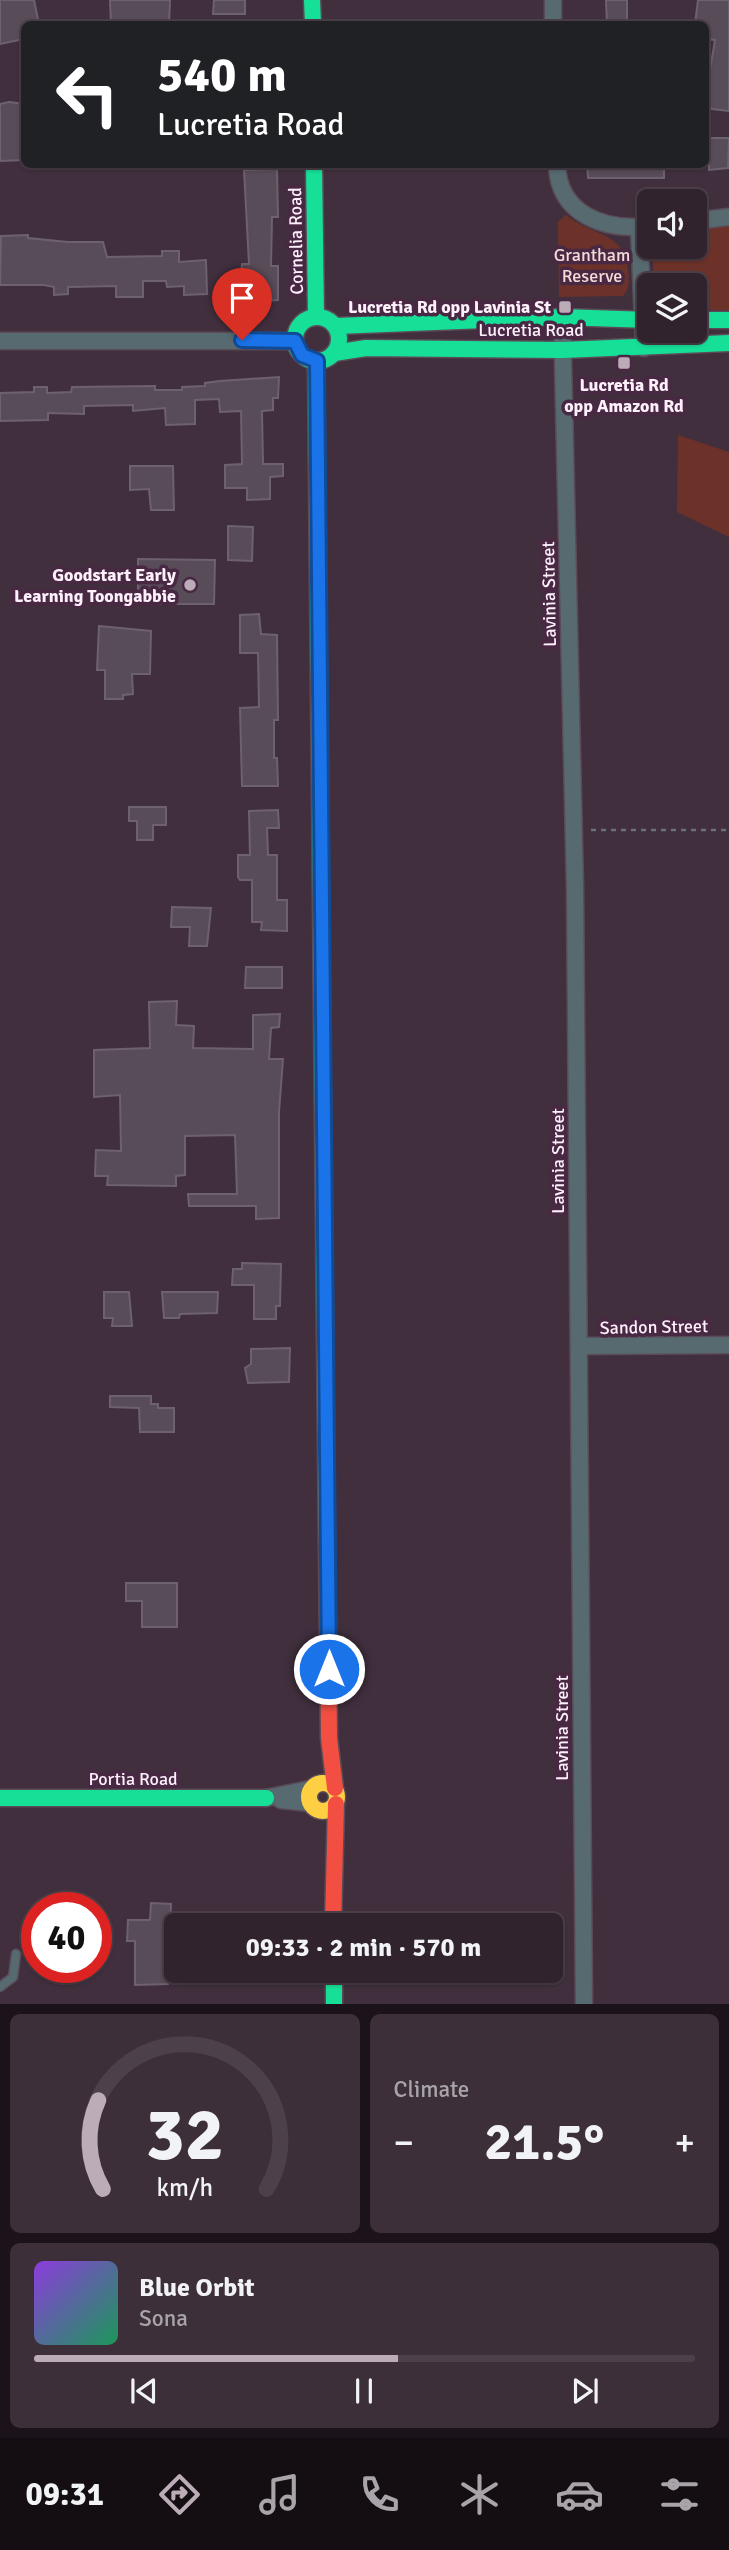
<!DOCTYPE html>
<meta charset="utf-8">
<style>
:root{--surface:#31232e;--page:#3d2f3a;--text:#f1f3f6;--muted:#a8a4aa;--line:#4c404a;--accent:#bbacb8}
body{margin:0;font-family:Signika,sans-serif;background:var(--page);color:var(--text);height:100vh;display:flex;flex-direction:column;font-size:26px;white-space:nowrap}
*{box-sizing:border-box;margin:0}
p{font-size:23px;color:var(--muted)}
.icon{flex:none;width:38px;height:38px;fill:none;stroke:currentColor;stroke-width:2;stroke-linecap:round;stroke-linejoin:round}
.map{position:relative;height:2004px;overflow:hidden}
.side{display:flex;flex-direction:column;gap:10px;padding:10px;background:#1b1319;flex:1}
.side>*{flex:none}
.top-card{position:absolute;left:21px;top:21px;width:688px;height:147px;border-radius:10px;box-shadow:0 2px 5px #0004,0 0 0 2px var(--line);background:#202124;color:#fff;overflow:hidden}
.tools{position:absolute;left:637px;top:189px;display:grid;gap:14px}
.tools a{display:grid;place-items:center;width:70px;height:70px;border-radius:10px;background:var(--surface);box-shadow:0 2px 5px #0004,0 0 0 2px var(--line);font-size:35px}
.speed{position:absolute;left:21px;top:1892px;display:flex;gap:14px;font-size:35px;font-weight:700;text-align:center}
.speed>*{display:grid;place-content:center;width:91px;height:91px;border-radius:50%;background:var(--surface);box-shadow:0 2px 5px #0004,0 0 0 2px var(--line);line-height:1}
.speed .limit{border:10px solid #d22;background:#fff;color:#111}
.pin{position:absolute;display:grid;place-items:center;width:60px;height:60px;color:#fff;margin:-72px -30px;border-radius:50% 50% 50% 0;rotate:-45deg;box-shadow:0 0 7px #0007}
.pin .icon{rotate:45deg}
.me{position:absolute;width:77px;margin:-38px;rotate:0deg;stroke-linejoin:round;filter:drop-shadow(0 0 5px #0008)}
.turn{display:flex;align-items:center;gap:24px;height:147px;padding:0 21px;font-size:32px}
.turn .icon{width:91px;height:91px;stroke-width:2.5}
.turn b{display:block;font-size:49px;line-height:60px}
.big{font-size:52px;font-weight:800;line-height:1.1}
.side .tile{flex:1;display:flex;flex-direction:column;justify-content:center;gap:10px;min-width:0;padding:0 24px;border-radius:10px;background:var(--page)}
.side .dial{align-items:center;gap:0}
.dial svg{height:182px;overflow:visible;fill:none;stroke:var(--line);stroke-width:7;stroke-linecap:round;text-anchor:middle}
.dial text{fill:var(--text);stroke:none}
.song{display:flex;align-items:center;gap:21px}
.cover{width:84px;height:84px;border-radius:10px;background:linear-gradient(135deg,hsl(270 70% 55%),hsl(150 70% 35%))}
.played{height:7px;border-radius:4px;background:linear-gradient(90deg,var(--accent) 55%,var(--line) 55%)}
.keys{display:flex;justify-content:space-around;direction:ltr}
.heat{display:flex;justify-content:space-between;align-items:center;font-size:38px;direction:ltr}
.side .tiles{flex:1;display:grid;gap:10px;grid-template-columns:1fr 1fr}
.tile:last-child{grid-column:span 2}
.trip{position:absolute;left:164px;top:1913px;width:399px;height:70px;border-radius:10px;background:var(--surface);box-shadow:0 2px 5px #0004,0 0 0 2px var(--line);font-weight:800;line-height:70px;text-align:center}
.menu{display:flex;height:112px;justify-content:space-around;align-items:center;background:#140e12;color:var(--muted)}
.menu .icon{width:49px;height:49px}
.menu .selected{color:var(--accent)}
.menu b{font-size:32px;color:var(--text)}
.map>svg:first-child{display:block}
</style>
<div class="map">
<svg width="729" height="2004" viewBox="0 0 729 2004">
<rect width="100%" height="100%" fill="#412f3e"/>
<!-- green -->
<g fill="#6c3229">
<path d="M566,215C591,236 625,231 628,270C629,280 630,288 623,296L559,297L558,222Z"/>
<polygon points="729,226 729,310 695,310 695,285 654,285 652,247 695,247 695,229"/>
<polygon points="678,435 729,452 729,537 677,512"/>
</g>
<!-- building -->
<g fill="#594c59" stroke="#6e616f" stroke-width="2">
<polygon points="0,0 34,0 39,24 24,24 24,39 0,44"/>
<polygon points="110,0 170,0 169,24 111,24"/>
<polygon points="214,0 245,0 245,14 213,14"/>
<polygon points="606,0 627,0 627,24 607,24"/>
<polygon points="698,0 729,0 729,111 712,109 705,101 705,81 708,82 715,40 705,39 705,24 695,24"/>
<polygon points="9,102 24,104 24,160 0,161 0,104"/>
<polygon points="709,138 729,138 728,168 709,170"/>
<polygon points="587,164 664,164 664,178 588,178"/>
<polygon points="277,169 278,217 272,217 271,266 278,266 278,300 265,301 264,282 240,281 242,264 249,264 244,170"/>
<polygon points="28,235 28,238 68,242 103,242 107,257 162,256 162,251 179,251 179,262 206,260 207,294 184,295 184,286 167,287 166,281 143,281 143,297 116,297 116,286 68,287 68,294 54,295 54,287 44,285 0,285 1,236"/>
<polygon points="279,377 278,398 273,398 273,410 262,411 263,464 283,464 283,476 270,477 270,499 247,500 247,488 225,488 225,465 242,464 241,411 220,412 219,399 195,400 195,424 166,425 165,408 133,411 133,405 84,406 84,414 48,413 48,420 0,421 0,393 34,392 34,387 47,387 47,393 71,392 72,387 155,386 155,390 182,390 182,387 205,386 205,383 220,381"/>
<polygon points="130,466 173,466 174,510 151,510 149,489 130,490"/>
<polygon points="228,526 253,527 252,561 228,560"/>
<polygon points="138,559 215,560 214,604 138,604"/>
<polygon points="259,614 261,634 277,635 278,720 274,720 274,758 277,758 278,786 242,786 240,708 259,707 258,653 240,653 240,615"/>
<polygon points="99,626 151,631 150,674 132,674 133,694 123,695 123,699 105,699 105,670 97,670"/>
<polygon points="129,807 166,807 166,825 153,825 153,840 137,840 137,821 129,821"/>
<polygon points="278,810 279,828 267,828 268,855 277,855 277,900 287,900 287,931 261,930 262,922 252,922 252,880 240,880 238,877 238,855 250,855 249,811"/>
<polygon points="172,907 211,908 207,946 189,946 190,927 171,927"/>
<polygon points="246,967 282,967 282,988 245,988"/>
<polygon points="177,1001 176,1025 194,1026 193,1048 253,1049 253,1015 280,1014 279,1027 271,1028 269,1059 283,1059 279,1112 279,1218 256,1219 256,1206 189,1206 188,1194 237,1194 235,1135 185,1136 185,1175 176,1176 176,1186 107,1185 108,1176 95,1176 96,1150 121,1151 120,1095 94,1097 94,1050 150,1048 149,1002"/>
<polygon points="242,1263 281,1264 280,1306 276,1306 276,1319 254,1319 254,1285 232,1285 233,1269 242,1269"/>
<polygon points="104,1292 129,1292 132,1326 112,1326 113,1318 104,1318"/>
<polygon points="162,1292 218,1292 217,1313 180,1314 179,1318 164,1318"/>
<polygon points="290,1348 289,1382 248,1383 245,1368 251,1364 251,1349"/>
<polygon points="110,1396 151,1396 151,1404 158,1404 158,1408 174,1408 174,1432 140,1432 139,1408 110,1407"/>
<polygon points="126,1583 177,1583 177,1627 142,1627 142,1601 126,1601"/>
<polygon points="151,1903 171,1904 168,1984 135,1985 135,1941 127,1941 128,1920 150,1920"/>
</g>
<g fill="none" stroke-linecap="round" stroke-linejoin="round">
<!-- lane casing -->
<g stroke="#5a4c57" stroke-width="11">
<polyline id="lane" points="0,1987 13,1977 16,1954"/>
</g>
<!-- street casing -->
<g stroke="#5a4c57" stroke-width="19">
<g id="street">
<polyline points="553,0 553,24"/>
<path d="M557,164C558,215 605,231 649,226"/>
<polyline points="695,221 729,217"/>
<polyline points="639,227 644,348"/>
<polyline points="562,317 575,887 584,2004"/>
<polyline points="0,341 295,341"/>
<polyline points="579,1346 729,1345"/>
<polyline points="266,1798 310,1789"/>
<polyline points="281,1800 310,1803"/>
</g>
</g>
<!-- fast casing -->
<g stroke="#5a4c57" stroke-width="19">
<g id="fast">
<polyline points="312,0 313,24"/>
<polyline points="314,164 316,317"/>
<circle cx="317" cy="339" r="22"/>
<polyline points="695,320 729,320"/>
<polyline points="336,326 562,317 649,320"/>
<polyline points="334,353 366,348 563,350 729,343"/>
<polyline points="316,361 325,1332"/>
<polyline points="0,1798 266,1798"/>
<polyline points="334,1970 334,2004"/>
</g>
</g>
<!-- slow casing -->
<g stroke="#5a4c57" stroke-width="19">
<g id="slow">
<polyline points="325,1332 327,1544"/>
<circle cx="323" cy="1797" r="14"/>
</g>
</g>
<!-- jam casing -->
<g stroke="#5a4c57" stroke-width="19">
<g id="jam">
<polyline points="327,1544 329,1738 335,1788"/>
<polyline points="333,1925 336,1804"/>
</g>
</g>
<!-- path -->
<polyline stroke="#6b7178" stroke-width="2.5" stroke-dasharray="5 5" stroke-linecap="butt" points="591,830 729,830"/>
<!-- lane -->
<use href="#lane" stroke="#576a70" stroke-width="8"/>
<!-- street -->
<use href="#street" stroke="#576a70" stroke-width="16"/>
<!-- fast -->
<use href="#fast" stroke="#16e098" stroke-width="16"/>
<!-- slow -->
<use href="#slow" stroke="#ffcf43" stroke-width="16"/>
<!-- jam -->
<use href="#jam" stroke="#f24e42" stroke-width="16"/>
</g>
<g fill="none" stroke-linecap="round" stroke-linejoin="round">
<!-- route casing -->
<g stroke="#114b97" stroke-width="18">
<polyline id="route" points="242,340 295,341 302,355 317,361 329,1669"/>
</g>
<!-- route -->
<use href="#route" stroke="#1a73e8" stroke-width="12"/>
</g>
<!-- markers -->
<g fill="#bbacb8" stroke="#482843" stroke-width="2.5">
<rect x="558" y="300" width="14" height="14" rx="3.5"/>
<rect x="617" y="356" width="14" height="14" rx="3.5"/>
<circle cx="190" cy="585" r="7"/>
</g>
<g text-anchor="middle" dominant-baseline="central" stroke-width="7" stroke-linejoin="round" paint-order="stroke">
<!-- street labels -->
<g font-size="18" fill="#fdf0fa" stroke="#482843">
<text transform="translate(296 241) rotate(-91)">Cornelia Road</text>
<text x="531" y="330">Lucretia Road</text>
<text transform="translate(549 594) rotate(-91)">Lavinia Street</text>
<text transform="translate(558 1161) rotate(-90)">Lavinia Street</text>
<text transform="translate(654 1327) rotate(-1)">Sandon Street</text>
<text transform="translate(562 1728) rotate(-90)">Lavinia Street</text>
<text x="133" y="1779">Portia Road</text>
</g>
<!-- park labels -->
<g font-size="18" fill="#f3dcd7" stroke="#482843">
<text x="592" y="255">Grantham<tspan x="592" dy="21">Reserve</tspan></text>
</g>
<!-- poi labels -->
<g font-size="18" font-weight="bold" fill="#fdf0fa" stroke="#482843" text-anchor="end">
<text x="551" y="307">Lucretia Rd opp Lavinia St</text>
<text x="624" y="385" text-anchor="middle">Lucretia Rd<tspan x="624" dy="21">opp Amazon Rd</tspan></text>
<text x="176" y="575">Goodstart Early<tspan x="176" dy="21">Learning Toongabbie</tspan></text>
</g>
</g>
</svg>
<div class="tools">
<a><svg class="icon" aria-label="sound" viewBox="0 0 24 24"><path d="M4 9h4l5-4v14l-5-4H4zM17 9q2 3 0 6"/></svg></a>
<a><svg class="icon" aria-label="layers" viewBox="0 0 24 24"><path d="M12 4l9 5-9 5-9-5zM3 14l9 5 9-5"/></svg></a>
</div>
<div class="speed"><div class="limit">40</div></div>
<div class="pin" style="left:242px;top:340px;background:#d93025"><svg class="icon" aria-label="arrive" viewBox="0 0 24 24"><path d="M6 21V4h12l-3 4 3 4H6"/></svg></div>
<svg class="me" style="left:329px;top:1669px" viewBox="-20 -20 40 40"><circle r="17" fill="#1a73e8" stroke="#fff" stroke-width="3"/><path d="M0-11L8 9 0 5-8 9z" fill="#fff"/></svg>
<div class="trip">09:33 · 2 min · 570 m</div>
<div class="top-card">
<div class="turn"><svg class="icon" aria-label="left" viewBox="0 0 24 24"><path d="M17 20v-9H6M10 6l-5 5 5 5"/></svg><div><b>540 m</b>Lucretia Road</div></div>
</div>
</div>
<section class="side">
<div class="tiles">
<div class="tile dial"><svg viewBox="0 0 100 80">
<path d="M14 69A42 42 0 1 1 86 69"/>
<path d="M14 69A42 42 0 0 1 12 30" stroke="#bbacb8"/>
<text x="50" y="56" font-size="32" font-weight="700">32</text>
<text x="50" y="72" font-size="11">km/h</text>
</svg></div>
<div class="tile"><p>Climate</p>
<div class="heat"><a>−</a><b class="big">21.5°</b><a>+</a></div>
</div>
<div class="tile">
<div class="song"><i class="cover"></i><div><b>Blue Orbit</b><p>Sona</p></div></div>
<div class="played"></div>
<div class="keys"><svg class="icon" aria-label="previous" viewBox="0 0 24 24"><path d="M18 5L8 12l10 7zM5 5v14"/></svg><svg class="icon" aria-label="pause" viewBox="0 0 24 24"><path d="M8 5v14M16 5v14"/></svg><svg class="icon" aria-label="next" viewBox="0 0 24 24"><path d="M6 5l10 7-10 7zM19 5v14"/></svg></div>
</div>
</div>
</section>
<nav class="menu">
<b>09:31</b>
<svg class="icon selected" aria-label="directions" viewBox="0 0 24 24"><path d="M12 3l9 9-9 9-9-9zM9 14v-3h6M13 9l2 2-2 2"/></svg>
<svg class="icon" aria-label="music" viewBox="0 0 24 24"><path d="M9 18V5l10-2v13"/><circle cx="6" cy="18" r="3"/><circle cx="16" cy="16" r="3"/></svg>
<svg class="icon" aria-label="phone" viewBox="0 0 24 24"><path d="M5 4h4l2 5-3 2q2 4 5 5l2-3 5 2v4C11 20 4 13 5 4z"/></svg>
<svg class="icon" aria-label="climate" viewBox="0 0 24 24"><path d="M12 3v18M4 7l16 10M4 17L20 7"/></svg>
<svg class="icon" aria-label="car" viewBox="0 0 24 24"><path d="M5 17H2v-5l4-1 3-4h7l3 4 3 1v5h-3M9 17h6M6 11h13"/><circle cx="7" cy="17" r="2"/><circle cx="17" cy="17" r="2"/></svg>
<svg class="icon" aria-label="filters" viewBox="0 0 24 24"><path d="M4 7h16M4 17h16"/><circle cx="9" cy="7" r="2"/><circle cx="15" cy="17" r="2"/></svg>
</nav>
